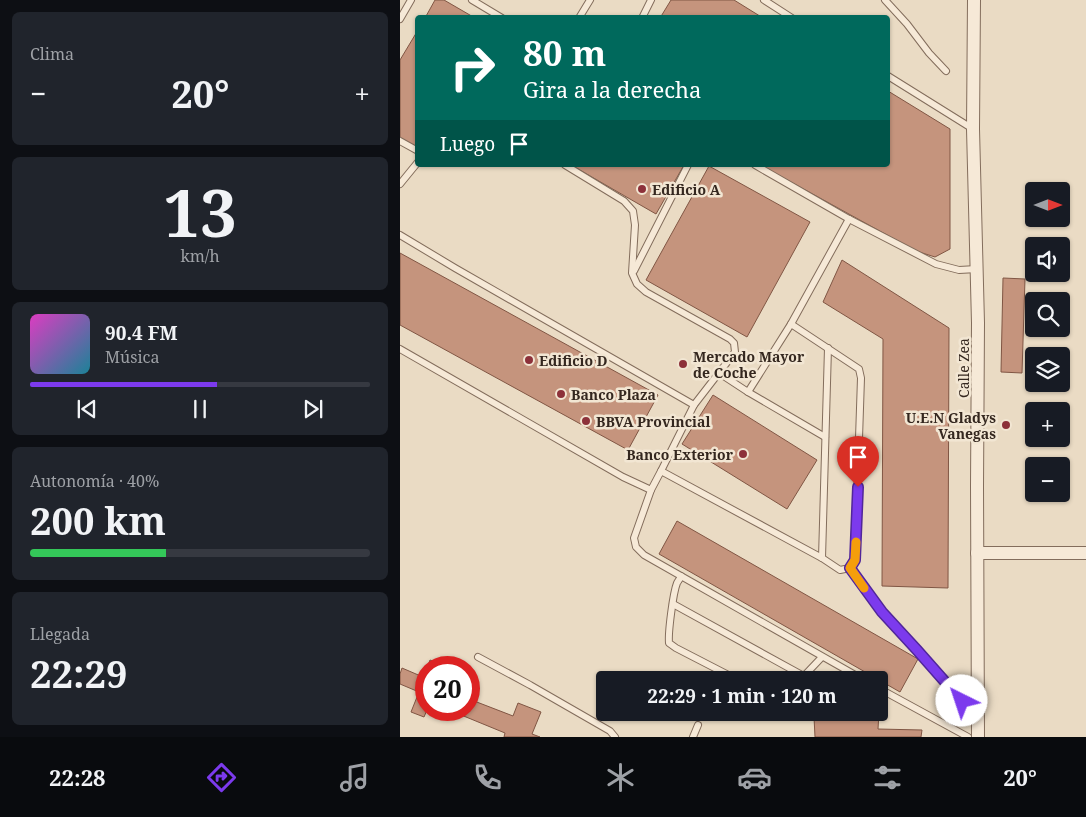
<!DOCTYPE html>
<html lang="es">
<meta charset="utf-8">
<style>
:root{--surface:#171b24;--page:#20242c;--text:#f1f3f6;--muted:#9ea1a6;--line:#363941;--accent:#7c3aed}
body{margin:0;font-family:"Noto Serif",serif;background:var(--page);color:var(--text);height:100vh;display:flex;flex-direction:column;font-size:19px;white-space:nowrap}
*{box-sizing:border-box;margin:0}
p{font-size:16px;color:var(--muted)}
.icon{flex:none;width:28px;height:28px;fill:none;stroke:currentColor;stroke-width:2;stroke-linecap:round;stroke-linejoin:round}
.map{position:relative;flex:1;overflow:hidden}
.drawer{display:flex;flex-direction:column;gap:12px;padding:12px;background:#0d0f14;width:400px}
.drawer>*{flex:none}
.banner{position:absolute;left:15px;top:15px;width:475px;height:152px;border-radius:5px;box-shadow:0 1px 4px #0004;background:#00695c;color:#fff;overflow:hidden}
.needle{width:32px;rotate:90deg}
.buttons{position:absolute;left:625px;top:182px;display:grid;gap:10px}
.buttons a{display:grid;place-items:center;width:45px;height:45px;border-radius:5px;background:var(--surface);box-shadow:0 1px 4px #0004;font-size:25px}
.speed{position:absolute;left:15px;top:656px;display:flex;gap:10px;font-size:25px;font-weight:700;text-align:center}
.speed>*{display:grid;place-content:center;width:65px;height:65px;border-radius:50%;background:var(--surface);box-shadow:0 1px 4px #0004;line-height:1}
.speed .limit{border:8px solid #d22;background:#fff;color:#111}
.pin{position:absolute;display:grid;place-items:center;width:42px;height:42px;color:#fff;margin:-51px -21px;border-radius:50% 50% 50% 0;rotate:-45deg;box-shadow:0 0 5px #0007}
.pin .icon{rotate:45deg}
.me{position:absolute;width:55px;margin:-28px;rotate:319deg;stroke-linejoin:round;filter:drop-shadow(0 0 4px #0008)}
.turn{display:flex;align-items:center;gap:18px;height:105px;padding:0 25px;font-size:22px}
.turn .icon{width:65px;height:65px;stroke-width:2.5}
.turn b{display:block;font-size:35px;line-height:42px}
.then{display:flex;align-items:center;height:48px;padding:0 25px;background:#0003;gap:10px;font-size:19px}
.big{font-size:38px;font-weight:700;line-height:1.1}
.drawer .widget{flex:1;display:flex;flex-direction:column;justify-content:center;gap:8px;min-width:0;padding:0 18px;border-radius:8px;background:var(--page)}
.drawer .dial{align-items:center;gap:0}
.dial b{font-size:65px;line-height:1}
.song{display:flex;align-items:center;gap:15px}
.cover{width:60px;height:60px;border-radius:8px;background:linear-gradient(135deg,hsl(310 70% 55%),hsl(190 70% 35%))}
.played{height:5px;border-radius:2px;background:linear-gradient(90deg,var(--accent) 55%,var(--line) 55%)}
.keys{display:flex;justify-content:space-around;direction:ltr}
.heat{display:flex;justify-content:space-between;align-items:center;font-size:28px;direction:ltr}
.charge{height:8px;border-radius:4px;background:linear-gradient(90deg,#34c759 40%,var(--line) 0)}
.trip{position:absolute;left:196px;top:671px;width:292px;height:50px;border-radius:5px;background:var(--surface);box-shadow:0 1px 4px #0004;font-weight:700;line-height:50px;text-align:center}
.menu{display:flex;height:80px;justify-content:space-around;align-items:center;background:#090b0e;color:var(--muted)}
.menu .icon{width:35px;height:35px}
.menu .on{color:var(--accent)}
.menu b{font-size:22px;color:var(--text)}
main{display:flex;flex:1;min-height:0}
.map>svg:first-child{display:block}
</style>
<main>
<section class="drawer">
<div class="widget"><p>Clima</p>
<div class="heat"><a>−</a><b class="big">20°</b><a>+</a></div>
</div>
<div class="widget dial"><b>13</b><p>km/h</p></div>
<div class="widget">
<div class="song"><i class="cover"></i><div><b>90.4 FM</b><p>Música</p></div></div>
<div class="played"></div>
<div class="keys"><svg class="icon" aria-label="previous" viewBox="0 0 24 24"><path d="M18 5L8 12l10 7zM5 5v14"/></svg><svg class="icon" aria-label="pause" viewBox="0 0 24 24"><path d="M8 5v14M16 5v14"/></svg><svg class="icon" aria-label="next" viewBox="0 0 24 24"><path d="M6 5l10 7-10 7zM19 5v14"/></svg></div>
</div>
<div class="widget"><p>Autonomía · 40%</p><b class="big">200 km</b><div class="charge"></div></div>
<div class="widget"><p>Llegada</p><b class="big">22:29</b></div>
</section>
<div class="map">
<svg width="686" height="737" viewBox="0 0 686 737">
<rect width="100%" height="100%" fill="#eadbc4"/>
<!-- building -->
<g fill="#c5947d" stroke="#805644">
<polygon points="35,0 44,0 75,18 25,18"/>
<polygon points="271,0 334,0 363,18 260,18"/>
<polygon points="18,30 18,145 16,147 0,138 0,60"/>
<polygon points="488,91 550,129 550,249 535,257 516,251 360,165 488,165"/>
<polygon points="171,165 284,165 256,214"/>
<polygon points="309,166 410,222 347,337 246,280"/>
<polygon points="0,253 258,395 228,450 0,325"/>
<polygon points="442,260 549,328 548,588 482,586 483,339 423,302"/>
<polygon points="603,278 625,279 622,373 601,372"/>
<polygon points="313,395 417,460 387,509 282,444"/>
<polygon points="277,521 518,659 500,692 259,554"/>
<polygon points="30,660 47,667 46,668 27,668"/>
<polygon points="2,668 23,677 26,669 27,710 24,717 11,712 19,692 0,684 0,674"/>
<polygon points="69,699 113,716 118,703 141,712 132,734 140,737 104,737 105,733 49,710 69,710"/>
<polygon points="443,712 479,712 478,729 522,730 521,737 415,737 414,717"/>
</g>
<g fill="none" stroke-linecap="round" stroke-linejoin="round">
<!-- lane casing -->
<g stroke="#836d5c" stroke-width="8">
<g id="lane">
<polyline points="72,0 102,18"/>
<polyline points="364,0 392,18"/>
<polyline points="485,0 507,24 529,53 546,71"/>
<polyline points="179,18 190,0"/>
<polyline points="242,18 251,0"/>
<polyline points="0,19 11,0"/>
<polyline points="488,76 573,129"/>
<polyline points="0,141 18,151"/>
<polyline points="165,165 224,201 233,211 235,225 232,273 237,284 246,292 330,339 334,343 335,352 294,405 261,471"/>
<polyline points="355,165 449,219 536,264 559,270 577,269"/>
<polyline points="0,184 18,162"/>
<polyline points="0,235 55,268 294,405"/>
<polyline points="234,271 288,165"/>
<polyline points="391,324 459,369 461,378 455,559 450,568"/>
<polyline points="0,349 223,477 251,490 261,471 422,558 440,570 450,568 482,612 517,649 562,701 578,712"/>
<polyline points="319,373 348,392 425,437"/>
<polyline points="348,392 391,324 449,219"/>
<polyline points="251,490 234,538 236,547 244,555 464,680"/>
<polyline points="422,558 428,348"/>
<path d="M281,576C280,579 278,581 277,583C273,593 268,633 269,643L276,648L338,680"/>
<polyline points="273,604 400,674 403,677 402,680"/>
<polyline points="78,657 130,685 210,731 215,737"/>
<polyline points="403,677 422,657"/>
<polyline points="480,689 568,737"/>
<polyline points="293,737 298,725"/>
</g>
</g>
<!-- street casing -->
<g stroke="#836d5c" stroke-width="14">
<g id="street">
<polyline points="574,0 573,129 578,323 577,486 578,737"/>
<polyline points="577,553 686,553"/>
</g>
</g>
<!-- lane -->
<use href="#lane" stroke="#f6e9d7" stroke-width="6"/>
<!-- street -->
<use href="#street" stroke="#f6e9d7" stroke-width="12"/>
</g>
<g fill="none" stroke-linecap="round" stroke-linejoin="round">
<!-- route casing -->
<g stroke="#51269a" stroke-width="12">
<polyline id="route" points="458,487 455,560 450,568 482,612 517,650 562,701"/>
</g>
<!-- route -->
<use href="#route" stroke="#7c3aed" stroke-width="9"/>
<!-- slow -->
<polyline stroke="#f59e0b" stroke-width="9" points="456,542 455,560 450,568 464,588"/>
</g>
<!-- markers -->
<g fill="#8d313a" stroke="#f2e6d3" stroke-width="2">
<circle cx="242" cy="189" r="5"/>
<circle cx="129" cy="360" r="5"/>
<circle cx="283" cy="364" r="5"/>
<circle cx="161" cy="394" r="5"/>
<circle cx="186" cy="421" r="5"/>
<circle cx="606" cy="425" r="5"/>
<circle cx="343" cy="454" r="5"/>
</g>
<g text-anchor="middle" dominant-baseline="central" stroke-width="5" stroke-linejoin="round" paint-order="stroke">
<!-- poi labels -->
<g font-size="14" font-weight="bold" fill="#34271f" stroke="#f2e6d3" text-anchor="start">
<text x="252" y="189">Edificio A</text>
<text x="293" y="356">Mercado Mayor<tspan x="293" dy="16">de Coche</tspan></text>
<text x="139" y="360">Edificio D</text>
<text x="171" y="394">Banco Plaza</text>
<text x="596" y="417" text-anchor="end">U.E.N Gladys<tspan x="596" dy="16">Vanegas</tspan></text>
<text x="196" y="421">BBVA Provincial</text>
<text x="333" y="454" text-anchor="end">Banco Exterior</text>
</g>
<!-- street labels -->
<g font-size="14" fill="#34271f" stroke="#f2e6d3">
<text transform="translate(563 368) rotate(-90)">Calle Zea</text>
</g>
</g>
</svg>
<div class="buttons">
<a><svg class="needle" viewBox="-14 -14 28 28"><path d="M0-13l5 13h-10z" fill="#e53935"/><path d="M0 13l5-13h-10z" fill="#9ea1a6"/></svg></a>
<a><svg class="icon" aria-label="sound" viewBox="0 0 24 24"><path d="M4 9h4l5-4v14l-5-4H4zM17 9q2 3 0 6"/></svg></a>
<a><svg class="icon" aria-label="search" viewBox="0 0 24 24"><circle cx="10" cy="10" r="6"/><path d="M15 15l6 6"/></svg></a>
<a><svg class="icon" aria-label="layers" viewBox="0 0 24 24"><path d="M12 4l9 5-9 5-9-5zM3 14l9 5 9-5"/></svg></a>
<a>+</a>
<a>−</a>
</div>
<div class="speed"><div class="limit">20</div></div>
<div class="pin" style="left:458px;top:487px;background:#d93025"><svg class="icon" aria-label="arrive" viewBox="0 0 24 24"><path d="M6 21V4h12l-3 4 3 4H6"/></svg></div>
<svg class="me" style="left:562px;top:701px" viewBox="-20 -20 40 40"><circle r="19" fill="#fff"/><path d="M0-13L10 11 0 6-10 11z" fill="#7c3aed"/></svg>
<div class="trip">22:29 · 1 min · 120 m</div>
<div class="banner">
<div class="turn"><svg class="icon" aria-label="right" viewBox="0 0 24 24"><path d="M7 20v-9h11M14 6l5 5-5 5"/></svg><div><b>80 m</b>Gira a la derecha</div></div>
<div class="then">Luego<svg class="icon" aria-label="arrive" viewBox="0 0 24 24"><path d="M6 21V4h12l-3 4 3 4H6"/></svg></div>
</div>
</div>
</main>
<nav class="menu">
<b>22:28</b>
<svg class="icon on" aria-label="directions" viewBox="0 0 24 24"><path d="M12 3l9 9-9 9-9-9zM9 14v-3h6M13 9l2 2-2 2"/></svg>
<svg class="icon" aria-label="music" viewBox="0 0 24 24"><path d="M9 18V5l10-2v13"/><circle cx="6" cy="18" r="3"/><circle cx="16" cy="16" r="3"/></svg>
<svg class="icon" aria-label="phone" viewBox="0 0 24 24"><path d="M5 4h4l2 5-3 2q2 4 5 5l2-3 5 2v4C11 20 4 13 5 4z"/></svg>
<svg class="icon" aria-label="climate" viewBox="0 0 24 24"><path d="M12 3v18M4 7l16 10M4 17L20 7"/></svg>
<svg class="icon" aria-label="car" viewBox="0 0 24 24"><path d="M5 17H2v-5l4-1 3-4h7l3 4 3 1v5h-3M9 17h6M6 11h13"/><circle cx="7" cy="17" r="2"/><circle cx="17" cy="17" r="2"/></svg>
<svg class="icon" aria-label="filters" viewBox="0 0 24 24"><path d="M4 7h16M4 17h16"/><circle cx="9" cy="7" r="2"/><circle cx="15" cy="17" r="2"/></svg>
<b>20°</b>
</nav>
